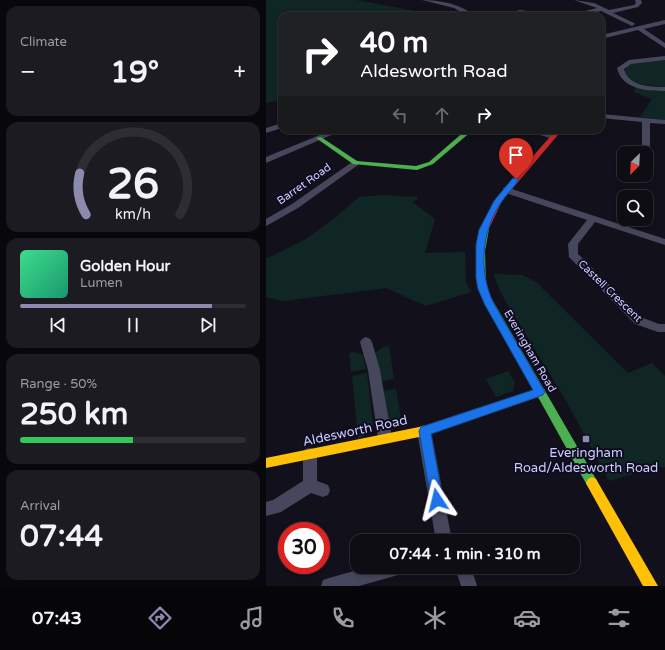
<!DOCTYPE html>
<meta charset="utf-8">
<style>
:root{--surface:#0e0d14;--page:#1c1b22;--text:#f1f3f6;--muted:#9b9ca0;--line:#2e2d34;--accent:#8c8baf}
body{margin:0;font-family:"Varela Round",sans-serif;background:var(--page);color:var(--text);height:100vh;display:flex;flex-direction:column;font-size:15px;white-space:nowrap}
*{box-sizing:border-box;margin:0}
p{font-size:13px;color:var(--muted)}
.icon{flex:none;width:22px;height:22px;fill:none;stroke:currentColor;stroke-width:2;stroke-linecap:round;stroke-linejoin:round}
.map{position:relative;flex:1;overflow:hidden}
.details{display:flex;flex-direction:column;gap:6px;padding:6px;background:#08070b;width:266px}
.details>*{flex:none}
.banner{position:absolute;left:12px;top:12px;width:327px;height:122px;border-radius:12px;box-shadow:0 2px 6px #0003,0 0 0 1px var(--line);background:#202124;color:#fff;overflow:hidden}
.needle{width:26px;rotate:204deg}
.controls{position:absolute;left:351px;top:146px;display:grid;gap:8px}
.controls a{display:grid;place-items:center;width:36px;height:36px;border-radius:8px;background:var(--surface);box-shadow:0 2px 6px #0003,0 0 0 1px var(--line);font-size:20px}
.speed{position:absolute;left:12px;top:522px;display:flex;gap:8px;font-size:20px;font-weight:700;text-align:center}
.speed>*{display:grid;place-content:center;width:52px;height:52px;border-radius:50%;background:var(--surface);box-shadow:0 2px 6px #0003,0 0 0 1px var(--line);line-height:1}
.speed .limit{border:6px solid #d22;background:#fff;color:#111}
.pin{position:absolute;display:grid;place-items:center;width:34px;height:34px;color:#fff;margin:-41px -17px;border-radius:50% 50% 50% 0;rotate:-45deg;box-shadow:0 0 4px #0007}
.pin .icon{rotate:45deg}
.me{position:absolute;width:44px;margin:-22px;rotate:350deg;stroke-linejoin:round;filter:drop-shadow(0 0 3px #0008)}
.turn{display:flex;align-items:center;gap:14px;height:84px;padding:0 16px;font-size:18px}
.turn .icon{width:52px;height:52px;stroke-width:2.5}
.turn b{display:block;font-size:28px;line-height:34px}
.lanes{display:flex;align-items:center;height:38px;padding:0 16px;background:#0003;justify-content:center;gap:20px;direction:ltr}
.lanes .off{opacity:.35}
.big{font-size:30px;font-weight:700;line-height:1.1}
.details .card{flex:1;display:flex;flex-direction:column;justify-content:center;gap:6px;min-width:0;padding:0 14px;border-radius:12px;background:var(--page)}
.details .dial{align-items:center;gap:0}
.dial svg{height:104px;overflow:visible;fill:none;stroke:var(--line);stroke-width:7;stroke-linecap:round;text-anchor:middle}
.dial text{fill:var(--text);stroke:none}
.song{display:flex;align-items:center;gap:12px}
.cover{width:48px;height:48px;border-radius:6px;background:linear-gradient(135deg,hsl(150 70% 55%),hsl(160 70% 35%))}
.played{height:4px;border-radius:2px;background:linear-gradient(90deg,var(--accent) 85%,var(--line) 85%)}
.keys{display:flex;justify-content:space-around;direction:ltr}
.heat{display:flex;justify-content:space-between;align-items:center;font-size:22px;direction:ltr}
.charge{height:6px;border-radius:3px;background:linear-gradient(90deg,#34c759 50%,var(--line) 0)}
.trip{position:absolute;left:84px;top:534px;width:230px;height:40px;border-radius:12px;background:var(--surface);box-shadow:0 2px 6px #0003,0 0 0 1px var(--line);font-weight:700;line-height:40px;text-align:center}
.tab-bar{display:flex;height:64px;justify-content:space-around;align-items:center;background:#060508;color:var(--muted)}
.tab-bar .icon{width:28px;height:28px}
.tab-bar .selected{color:var(--accent)}
.tab-bar b{font-size:18px;color:var(--text)}
main{display:flex;flex:1;min-height:0}
.map>svg:first-child{display:block}
</style>
<main>
<section class="details">
<div class="card"><p>Climate</p>
<div class="heat"><a>−</a><b class="big">19°</b><a>+</a></div>
</div>
<div class="card dial"><svg viewBox="0 0 100 80">
<path d="M14 69A42 42 0 1 1 86 69"/>
<path d="M14 69A42 42 0 0 1 9 37" stroke="#8c8baf"/>
<text x="50" y="56" font-size="32" font-weight="700">26</text>
<text x="50" y="72" font-size="11">km/h</text>
</svg></div>
<div class="card">
<div class="song"><i class="cover"></i><div><b>Golden Hour</b><p>Lumen</p></div></div>
<div class="played"></div>
<div class="keys"><svg class="icon" aria-label="previous" viewBox="0 0 24 24"><path d="M18 5L8 12l10 7zM5 5v14"/></svg><svg class="icon" aria-label="pause" viewBox="0 0 24 24"><path d="M8 5v14M16 5v14"/></svg><svg class="icon" aria-label="next" viewBox="0 0 24 24"><path d="M6 5l10 7-10 7zM19 5v14"/></svg></div>
</div>
<div class="card"><p>Range · 50%</p><b class="big">250 km</b><div class="charge"></div></div>
<div class="card"><p>Arrival</p><b class="big">07:44</b></div>
</section>
<div class="map">
<svg width="399" height="586" viewBox="0 0 399 586">
<rect width="100%" height="100%" fill="#12111b"/>
<!-- green -->
<g fill="#102625">
<polygon points="0,0 90,0 166,14 169,16 16,16 16,99 0,103"/>
<polygon points="399,60 399,87 372,84 364,81 359,72 360,67 367,63"/>
<polygon points="369,87 399,90 399,120 374,117 386,99 368,92"/>
<polygon points="118,195 142,197 151,196 152,199 146,202 169,219 159,253 199,252 200,282 205,292 160,306 120,288 17,301 0,297 0,259 40,239 69,218 93,197"/>
<polygon points="227,274 256,275 270,282 362,373 386,363 399,376 399,467 388,468 343,481 302,404 236,295"/>
<polygon points="123,346 128,379 113,382 109,353 117,347"/>
<polygon points="89,352 97,355 100,369 85,372 83,353"/>
<polygon points="242,371 249,383 247,391 230,397 220,379"/>
<path d="M101,373L107,424C104,432 100,436 92,439L86,376Z"/>
<path d="M130,389L136,426C116,423 118,408 115,391Z"/>
</g>
<g fill="none" stroke-linecap="round" stroke-linejoin="round">
<!-- street -->
<g fill="#46475c" fill-rule="evenodd">
<path d="M156,0C174,0 195,4 209,16H202L188,8Z"/>
<polygon points="308,0 328,3 343,10 368,5 370,3 369,0 375,0 376,3 372,7 347,13 368,23 369,24 366,26 335,11 311,16 300,16 331,8"/>
<polygon points="254,10 283,14 286,16 254,14 231,16"/>
<polygon points="399,20 399,24 378,29 399,43 399,48 372,30 335,39 335,35"/>
<path d="M399,56V60L365,64L358,69C362,86 384,87 399,87V91C380,91 356,89 351,68L363,60Z"/>
<polygon points="335,114 399,120 399,124 384,123 384,179 378,179 377,175 380,175 380,153 376,153 376,122 335,118"/>
<polygon points="16,123 16,128 0,133 0,128"/>
<polygon points="66,130 77,130 0,163 0,157"/>
<polygon points="258,130 271,130 291,137 287,139"/>
<polygon points="89,160 92,161 92,165 32,208 0,226 0,219 26,204"/>
<polygon points="240,187 399,239 399,245 329,222 312,244 312,254 377,318 393,324 399,324 399,332 392,332 369,324 303,257 302,244 321,220 237,192 237,188"/>
<polygon points="100,337 104,339 106,342 114,370 126,438 124,442 119,444 114,442 112,438 102,370 94,342 96,339"/>
<polygon points="158,425 163,427 165,431 186,541 170,541 151,431 153,427"/>
<polygon points="44,448 49,449 51,454 51,481 62,485 64,490 62,495 57,497 45,493 15,512 0,516 0,502 7,500 37,481 37,454 39,449"/>
<polygon points="102,567 140,567 138,573 132,575 93,586 55,586 57,580 63,578"/>
<polygon points="189,567 205,567 211,586 195,586"/>
</g>
<!-- fast -->
<g fill="#4caf50" fill-rule="evenodd">
<polygon points="200,130 207,130 167,164 151,170 87,164 50,138 55,137 91,161 150,166 163,162"/>
<polygon points="219,226 223,229 219,251 220,289 330,479 332,483 330,487 326,489 322,487 212,289 210,251 215,229"/>
</g>
<!-- slow -->
<g fill="#ffc107" fill-rule="evenodd">
<polygon points="274,388 278,389 279,392 278,395 158,436 0,468 0,458 158,426"/>
<polygon points="326,477 330,479 392,586 377,586 322,487 320,483 322,479"/>
</g>
<!-- jam -->
<polygon fill="#c62828" fill-rule="evenodd" points="290,130 296,130 236,201 222,231 216,231 215,229 230,198"/>
</g>
<!-- route -->
<path fill="#1a73e8" stroke="#114b97" d="M247,178L253,179C248,187 241,194 236,201C215,231 212,272 228,304L279,392L277,395L165,434L177,500L175,504L171,506L166,504L165,500L153,431L155,427L267,390L219,305L212,289L210,278V245L213,230L228,201Z"/>
<!-- markers -->
<rect fill="#8c8baf" stroke="#0e0d1f" stroke-width="1.5" x="316" y="435" width="8" height="8" rx="2"/>
<g text-anchor="middle" dominant-baseline="central" stroke-width="4" stroke-linejoin="round" paint-order="stroke">
<!-- street labels -->
<g font-size="11" fill="#ceccfe" stroke="#0e0d1f">
<text transform="translate(38 184) rotate(-35)">Barret Road</text>
<text transform="translate(344 291) rotate(44)">Castell Crescent</text>
<text transform="translate(264 351) rotate(60)">Everingham Road</text>
</g>
<!-- near-street labels -->
<g font-size="13" fill="#ceccfe" stroke="#0e0d1f">
<text transform="translate(89 431) rotate(-12)">Aldesworth Road</text>
</g>
<!-- near-poi labels -->
<g font-size="13" fill="#ceccfe" stroke="#0e0d1f">
<text x="320" y="453">Everingham<tspan x="320" dy="15">Road/Aldesworth Road</tspan></text>
</g>
</g>
</svg>
<div class="controls">
<a><svg class="needle" viewBox="-14 -14 28 28"><path d="M0-13l5 13h-10z" fill="#e53935"/><path d="M0 13l5-13h-10z" fill="#9b9ca0"/></svg></a>
<a><svg class="icon" aria-label="search" viewBox="0 0 24 24"><circle cx="10" cy="10" r="6"/><path d="M15 15l6 6"/></svg></a>
</div>
<div class="speed"><div class="limit">30</div></div>
<div class="pin" style="left:250px;top:179px;background:#d93025"><svg class="icon" aria-label="arrive" viewBox="0 0 24 24"><path d="M6 21V4h12l-3 4 3 4H6"/></svg></div>
<svg class="me" style="left:171px;top:500px" viewBox="-20 -20 40 40"><path d="M0-17L14 15 0 8-14 15z" fill="#1a73e8" stroke="#fff" stroke-width="4"/></svg>
<div class="trip">07:44 · 1 min · 310 m</div>
<div class="banner">
<div class="turn"><svg class="icon" aria-label="right" viewBox="0 0 24 24"><path d="M7 20v-9h11M14 6l5 5-5 5"/></svg><div><b>40 m</b>Aldesworth Road</div></div>
<div class="lanes"><svg class="icon off" aria-label="left" viewBox="0 0 24 24"><path d="M17 20v-9H6M10 6l-5 5 5 5"/></svg><svg class="icon off" aria-label="ahead" viewBox="0 0 24 24"><path d="M12 20V5M6 11l6-6 6 6"/></svg><svg class="icon" aria-label="right" viewBox="0 0 24 24"><path d="M7 20v-9h11M14 6l5 5-5 5"/></svg></div>
</div>
</div>
</main>
<nav class="tab-bar">
<b>07:43</b>
<svg class="icon selected" aria-label="directions" viewBox="0 0 24 24"><path d="M12 3l9 9-9 9-9-9zM9 14v-3h6M13 9l2 2-2 2"/></svg>
<svg class="icon" aria-label="music" viewBox="0 0 24 24"><path d="M9 18V5l10-2v13"/><circle cx="6" cy="18" r="3"/><circle cx="16" cy="16" r="3"/></svg>
<svg class="icon" aria-label="phone" viewBox="0 0 24 24"><path d="M5 4h4l2 5-3 2q2 4 5 5l2-3 5 2v4C11 20 4 13 5 4z"/></svg>
<svg class="icon" aria-label="climate" viewBox="0 0 24 24"><path d="M12 3v18M4 7l16 10M4 17L20 7"/></svg>
<svg class="icon" aria-label="car" viewBox="0 0 24 24"><path d="M5 17H2v-5l4-1 3-4h7l3 4 3 1v5h-3M9 17h6M6 11h13"/><circle cx="7" cy="17" r="2"/><circle cx="17" cy="17" r="2"/></svg>
<svg class="icon" aria-label="filters" viewBox="0 0 24 24"><path d="M4 7h16M4 17h16"/><circle cx="9" cy="7" r="2"/><circle cx="15" cy="17" r="2"/></svg>
</nav>
